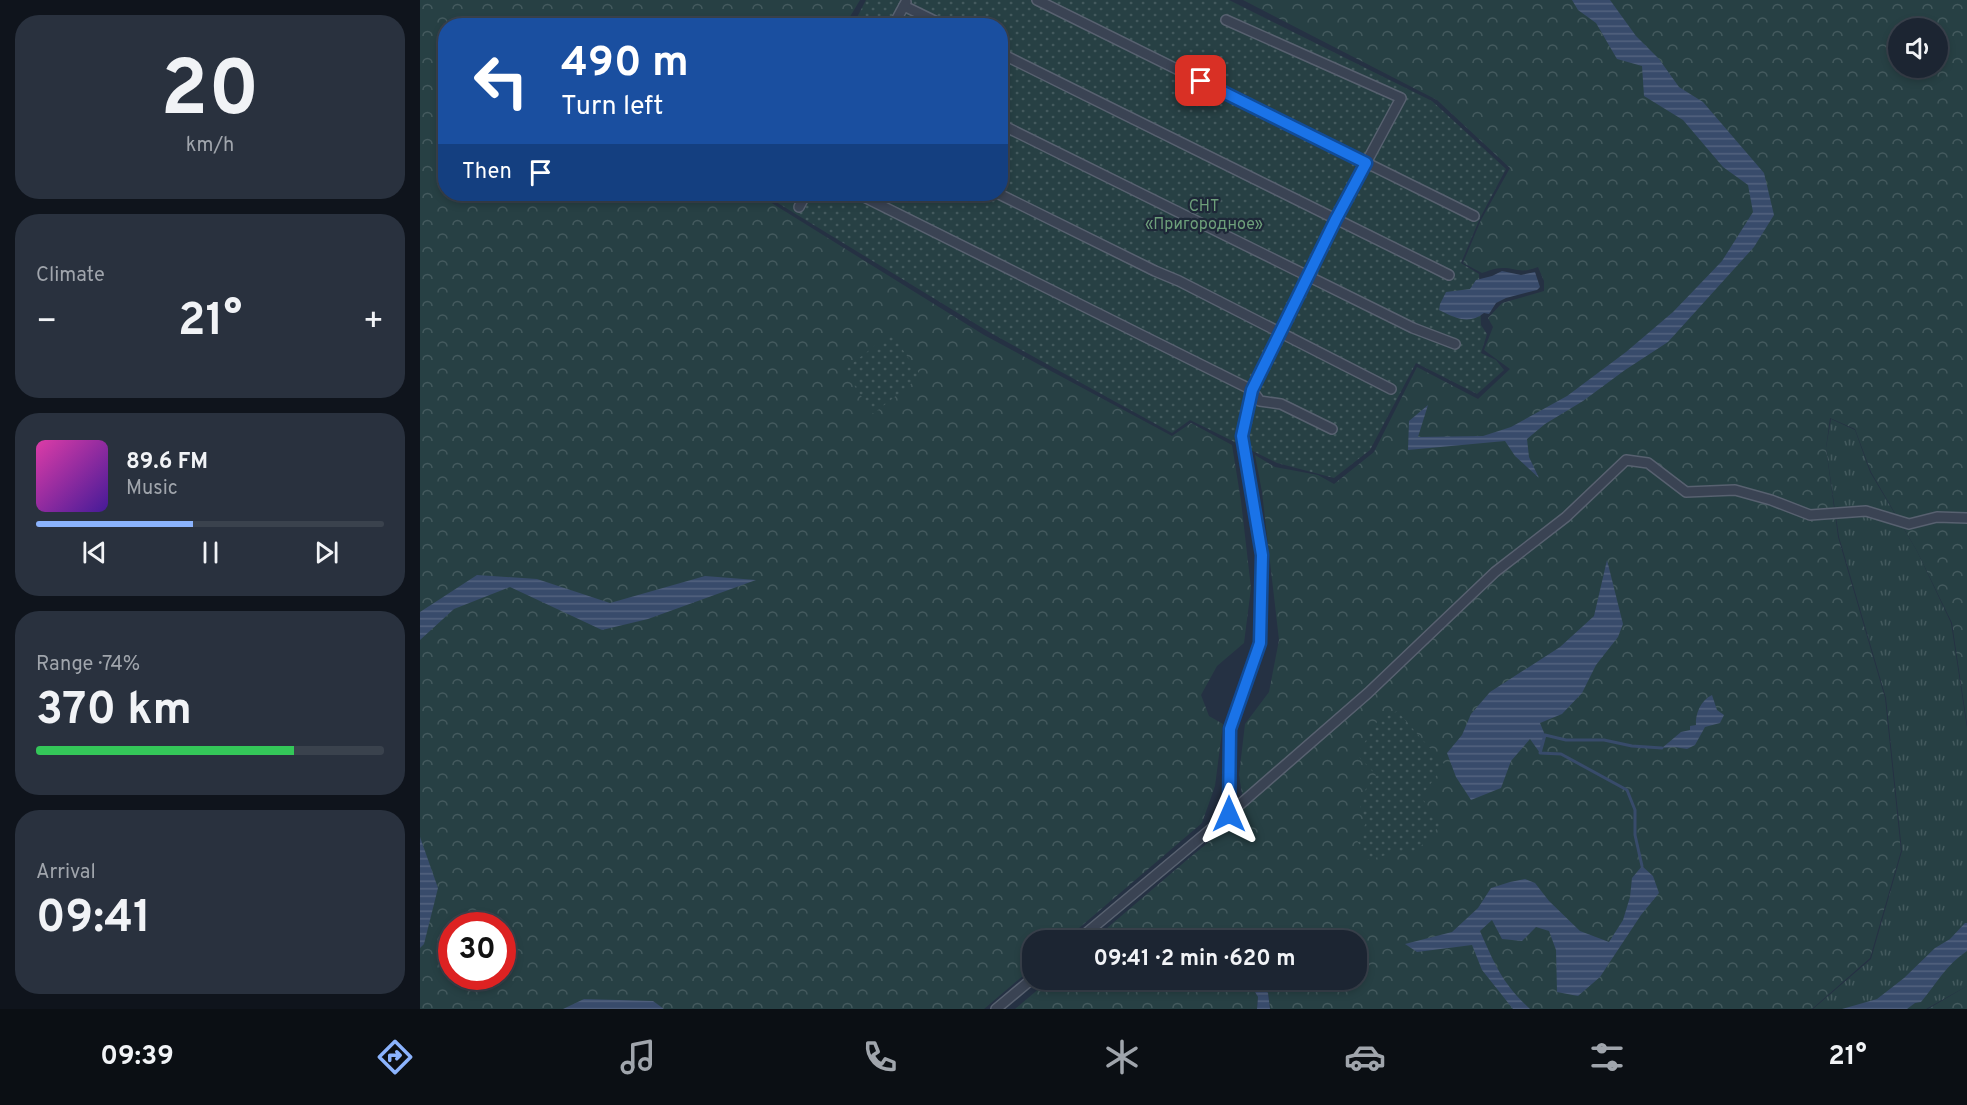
<!DOCTYPE html>
<meta charset="utf-8">
<style>
:root{--surface:#1c2532;--page:#29313e;--text:#f1f3f6;--muted:#a0a5ac;--line:#3a424d;--accent:#8bb3fd}
body{margin:0;font-family:Overpass,sans-serif;background:var(--page);color:var(--text);height:100vh;display:flex;flex-direction:column;font-size:22px;white-space:nowrap}
*{box-sizing:border-box;margin:0}
p{font-size:20px;color:var(--muted)}
.icon{flex:none;width:33px;height:33px;fill:none;stroke:currentColor;stroke-width:2;stroke-linecap:round;stroke-linejoin:round}
.map{position:relative;flex:1;overflow:hidden}
.side{display:flex;flex-direction:column;gap:15px;padding:15px;background:#0f141c;width:420px}
.side>*{flex:none}
.top-card{position:absolute;left:18px;top:18px;width:570px;height:183px;border-radius:24px;box-shadow:0 3px 9px #0003,0 0 0 2px var(--line);background:#1a4fa0;color:#fff;overflow:hidden}
.fabs{position:absolute;left:1468px;top:18px;display:grid;gap:12px}
.fabs a{display:grid;place-items:center;width:60px;height:60px;border-radius:50%;background:var(--surface);box-shadow:0 3px 9px #0003,0 0 0 2px var(--line);font-size:30px}
.speed{position:absolute;left:18px;top:912px;display:flex;gap:12px;font-size:30px;font-weight:700;text-align:center}
.speed>*{display:grid;place-content:center;width:78px;height:78px;border-radius:50%;background:var(--surface);box-shadow:0 3px 9px #0003,0 0 0 2px var(--line);line-height:1}
.speed .limit{border:9px solid #d22;background:#fff;color:#111}
.pin{position:absolute;display:grid;place-items:center;width:51px;height:51px;color:#fff;margin:-26px;border-radius:12px;box-shadow:0 3px 9px #0006}
.me{position:absolute;width:66px;margin:-33px;rotate:0deg;stroke-linejoin:round;filter:drop-shadow(0 0 4px #0008)}
.turn{display:flex;align-items:center;gap:21px;height:126px;padding:0 24px;font-size:27px}
.turn .icon{width:78px;height:78px;stroke-width:2.5}
.turn b{display:block;font-size:42px;line-height:51px}
.then{display:flex;align-items:center;height:57px;padding:0 24px;background:#0003;gap:12px;font-size:22px}
.big{font-size:45px;font-weight:700;line-height:1.1}
.side .widget{flex:1;display:flex;flex-direction:column;justify-content:center;gap:9px;min-width:0;padding:0 21px;border-radius:24px;background:var(--page)}
.side .dial{align-items:center;gap:0}
.dial b{font-size:78px;line-height:1}
.song{display:flex;align-items:center;gap:18px}
.cover{width:72px;height:72px;border-radius:9px;background:linear-gradient(135deg,hsl(320 70% 55%),hsl(260 70% 35%))}
.played{height:6px;border-radius:3px;background:linear-gradient(90deg,var(--accent) 45%,var(--line) 45%)}
.keys{display:flex;justify-content:space-around;direction:ltr}
.heat{display:flex;justify-content:space-between;align-items:center;font-size:33px;direction:ltr}
.charge{height:9px;border-radius:4px;background:linear-gradient(90deg,#34c759 74%,var(--line) 0)}
.trip{position:absolute;left:602px;top:930px;width:345px;height:60px;border-radius:24px;background:var(--surface);box-shadow:0 3px 9px #0003,0 0 0 2px var(--line);font-weight:700;line-height:60px;text-align:center}
.menu{display:flex;height:96px;justify-content:space-around;align-items:center;background:#0b0f14;color:var(--muted)}
.menu .icon{width:42px;height:42px}
.menu .selected{color:var(--accent)}
.menu b{font-size:27px;color:var(--text)}
main{display:flex;flex:1;min-height:0}
.map>svg:first-child{display:block}
</style>
<main>
<section class="side">
<div class="widget dial"><b>20</b><p>km/h</p></div>
<div class="widget"><p>Climate</p>
<div class="heat"><a>−</a><b class="big">21°</b><a>+</a></div>
</div>
<div class="widget">
<div class="song"><i class="cover"></i><div><b>89.6 FM</b><p>Music</p></div></div>
<div class="played"></div>
<div class="keys"><svg class="icon" aria-label="previous" viewBox="0 0 24 24"><path d="M18 5L8 12l10 7zM5 5v14"/></svg><svg class="icon" aria-label="pause" viewBox="0 0 24 24"><path d="M8 5v14M16 5v14"/></svg><svg class="icon" aria-label="next" viewBox="0 0 24 24"><path d="M6 5l10 7-10 7zM19 5v14"/></svg></div>
</div>
<div class="widget"><p>Range · 74%</p><b class="big">370 km</b><div class="charge"></div></div>
<div class="widget"><p>Arrival</p><b class="big">09:41</b></div>
</section>
<div class="map">
<svg width="1547" height="1009" viewBox="0 0 1547 1009">
<defs>
<pattern id="grass-tufts" width="24" height="20" patternUnits="userSpaceOnUse" patternTransform="scale(1.5)"><rect width="24" height="20" fill="#274044"/><path d="M3 7l-1-3M5 7V3M7 7l1-3M15 17l-1-3M17 17v-4M19 17l1-3" fill="none" stroke="#445a5e"/></pattern>
<pattern id="forest-crowns" width="20" height="18" patternUnits="userSpaceOnUse" patternTransform="scale(1.5)"><rect width="20" height="18" fill="#274044"/><path d="M2 6a3 3 0 1 1 6 0M12 15a3 3 0 1 1 6 0" fill="none" stroke="#445a5e"/></pattern>
<pattern id="garden-dots" width="8" height="8" patternUnits="userSpaceOnUse" patternTransform="scale(1.5)"><rect width="8" height="8" fill="#274044"/><path d="M2 2h.1M6 6h.1" fill="none" stroke="#445a5e" stroke-width="1.8" stroke-linecap="round"/></pattern>
<pattern id="water-rules" width="6" height="5" patternUnits="userSpaceOnUse" patternTransform="scale(1.5)"><rect width="6" height="5" fill="#384b6b"/><path d="M0 2.5h6" fill="none" stroke="#53637f"/></pattern>
</defs>
<rect width="100%" height="100%" fill="#253143"/>
<!-- grass -->
<polygon fill="url(#grass-tufts)" points="1411,419 1435,430 1450,472 1497,551 1531,623 1547,728 1547,986 1506,1009 1393,1009 1451,959 1482,851 1466,698 1419,537 1406,448"/>
<!-- forest -->
<g fill="url(#forest-crowns)" fill-rule="evenodd">
<path d="M0,0H440L425,25L26,26V194H337L564,335L752,436L771,423L812,445L821,501L831,588L824,643L797,666L781,695L789,716L803,724L795,786L782,823L645,940H612V968L564,1009H0ZM32,926H82V976H32Z"/>
<path d="M823,0H1547V724L1532,623L1497,551L1451,472L1435,429L1410,418L1406,448L1418,537L1465,698L1481,851L1450,958L1392,1009H850L848,993L840,980H936V940H673L768,859L813,822L823,800L819,775L825,724L849,692L859,640L842,492L835,455L855,467L898,475L914,484L954,452L997,367L1058,399L1090,369L1064,350L1073,327L1068,318L1082,303L1124,291V281L1118,267C1100,274 1098,268 1082,268C1075,268 1068,271 1062,273L1043,263L1061,220L1090,168L1017,100ZM1479,28H1518V68H1479Z"/>
<polygon points="629,980 828,980 838,997 837,1009 595,1009"/>
<polygon points="1547,986 1547,1009 1508,1009"/>
</g>
<!-- garden -->
<g fill="url(#garden-dots)">
<polygon points="446,0 809,0 1012,101 1086,169 1060,218 1041,263 1059,274 1061,325 1067,334 1061,353 1076,360 1084,370 1057,394 996,363 950,450 914,478 857,463 770,420 752,433 569,332 343,194 580,194 580,26 433,25"/>
<polygon points="471,333 501,376 453,414 424,370"/>
<polygon points="977,711 1025,765 1001,796 1020,825 993,855 986,850 947,860 937,840 946,823 938,800 956,775 937,755 957,722"/>
</g>
<!-- water -->
<g fill="url(#water-rules)">
<polygon points="1152,0 1190,0 1216,36 1239,59 1259,87 1283,102 1344,173 1354,215 1334,247 1248,342 1205,370 1163,401 1125,424 1107,439 1109,457 1119,478 1095,456 1085,441 988,450 989,421 1008,405 998,437 1063,436 1091,427 1147,396 1206,352 1253,312 1302,261 1333,212 1328,185 1303,167 1263,120 1224,96 1222,66 1197,59 1176,23 1158,10"/>
<path d="M1082,271L1101,275L1115,272L1120,287L1117,290L1086,298L1076,303L1069,314L1064,313C1049,325 1035,318 1019,310L1020,304L1026,292L1050,289L1056,280L1072,276Z"/>
<polygon points="1187,560 1203,624 1198,637 1176,665 1162,693 1142,714 1120,723 1125,735 1120,753 1110,739 1091,761 1081,788 1051,800 1036,777 1027,753 1042,735 1051,714 1070,692 1140,647 1174,616"/>
<polygon points="57,575 117,579 190,603 285,576 336,580 228,619 182,630 90,587 34,609 0,640 0,612"/>
<path d="M1292,695L1297,710L1304,715L1300,723L1285,727L1275,745L1267,749L1254,747L1242,748L1261,732L1270,730V726L1276,725C1275,714 1281,700 1292,695Z"/>
<polygon points="0,837 18,888 4,944 0,948"/>
<path d="M1222,866L1233,876L1239,893L1221,915L1180,977L1158,996L1137,992L1136,950L1129,931L1116,927L1102,941L1082,939L1072,920L1060,931C1075,965 1082,983 1110,1009H1093L1062,970L1052,945L997,952L985,944L1032,932L1058,908L1071,888L1090,882L1105,879L1115,883L1129,901L1160,931L1189,942L1203,920L1210,897L1212,878Z"/>
<path d="M1545,923H1547V951C1526,965 1516,984 1501,1002L1495,1003L1487,1009H1422L1457,999L1484,978L1515,948L1530,939Z"/>
<polygon points="828,980 840,980 848,993 850,1009 837,1009 838,997"/>
<polygon points="164,999 233,1001 244,1009 143,1009"/>
</g>
<g fill="none" stroke-linecap="round" stroke-linejoin="round">
<!-- stream -->
<polyline stroke="#384b6b" stroke-width="3" points="1222,866 1215,835 1215,810 1207,790 1141,754 1120,753 1125,735 1146,740 1184,740 1212,746 1242,748"/>
<!-- street casing -->
<g stroke="#586170" stroke-width="12">
<g id="street">
<polyline points="617,0 1054,216"/>
<polyline points="484,6 525,26"/>
<polyline points="473,26 486,2"/>
<polyline points="580,53 1029,275"/>
<polyline points="580,124 993,328 1035,344"/>
<polyline points="438,194 832,390 840,401 861,404 912,429"/>
<polyline points="579,194 735,271 759,281 971,389"/>
<polyline points="379,207 386,194"/>
<polyline points="809,814 948,693 1075,572 1146,517 1206,460 1228,463 1266,492 1315,490 1351,500 1390,515 1446,511 1489,524 1517,517 1547,518"/>
<polyline points="658,940 809,814 810,729 840,643 842,555 822,436 832,390 916,219 981,98 806,20"/>
<polyline points="576,1009 612,979"/>
</g>
</g>
<!-- street -->
<use href="#street" stroke="#3a4353" stroke-width="9"/>
</g>
<g fill="none" stroke-linecap="round" stroke-linejoin="round">
<!-- route casing -->
<g stroke="#114b97" stroke-width="15">
<polyline id="route" points="781,81 946,163 916,219 832,390 822,436 842,555 840,643 810,729 809,814"/>
</g>
<!-- route -->
<use href="#route" stroke="#1a73e8" stroke-width="10"/>
</g>
<g text-anchor="middle" dominant-baseline="central" stroke-width="4.5" stroke-linejoin="round" paint-order="stroke">
<!-- park labels -->
<g font-size="16" fill="#6d9f7a" stroke="#1e2838">
<text x="784" y="207">СНТ<tspan x="784" dy="18">«Пригородное»</tspan></text>
</g>
</g>
</svg>
<div class="fabs">
<a><svg class="icon" aria-label="sound" viewBox="0 0 24 24"><path d="M4 9h4l5-4v14l-5-4H4zM17 9q2 3 0 6"/></svg></a>
</div>
<div class="speed"><div class="limit">30</div></div>
<div class="pin" style="left:781px;top:81px;background:#d93025"><svg class="icon" aria-label="arrive" viewBox="0 0 24 24"><path d="M6 21V4h12l-3 4 3 4H6"/></svg></div>
<svg class="me" style="left:809px;top:814px" viewBox="-20 -20 40 40"><path d="M0-17L14 15 0 8-14 15z" fill="#1a73e8" stroke="#fff" stroke-width="4"/></svg>
<div class="trip">09:41 · 2 min · 620 m</div>
<div class="top-card">
<div class="turn"><svg class="icon" aria-label="left" viewBox="0 0 24 24"><path d="M17 20v-9H6M10 6l-5 5 5 5"/></svg><div><b>490 m</b>Turn left</div></div>
<div class="then">Then<svg class="icon" aria-label="arrive" viewBox="0 0 24 24"><path d="M6 21V4h12l-3 4 3 4H6"/></svg></div>
</div>
</div>
</main>
<nav class="menu">
<b>09:39</b>
<svg class="icon selected" aria-label="directions" viewBox="0 0 24 24"><path d="M12 3l9 9-9 9-9-9zM9 14v-3h6M13 9l2 2-2 2"/></svg>
<svg class="icon" aria-label="music" viewBox="0 0 24 24"><path d="M9 18V5l10-2v13"/><circle cx="6" cy="18" r="3"/><circle cx="16" cy="16" r="3"/></svg>
<svg class="icon" aria-label="phone" viewBox="0 0 24 24"><path d="M5 4h4l2 5-3 2q2 4 5 5l2-3 5 2v4C11 20 4 13 5 4z"/></svg>
<svg class="icon" aria-label="climate" viewBox="0 0 24 24"><path d="M12 3v18M4 7l16 10M4 17L20 7"/></svg>
<svg class="icon" aria-label="car" viewBox="0 0 24 24"><path d="M5 17H2v-5l4-1 3-4h7l3 4 3 1v5h-3M9 17h6M6 11h13"/><circle cx="7" cy="17" r="2"/><circle cx="17" cy="17" r="2"/></svg>
<svg class="icon" aria-label="filters" viewBox="0 0 24 24"><path d="M4 7h16M4 17h16"/><circle cx="9" cy="7" r="2"/><circle cx="15" cy="17" r="2"/></svg>
<b>21°</b>
</nav>
